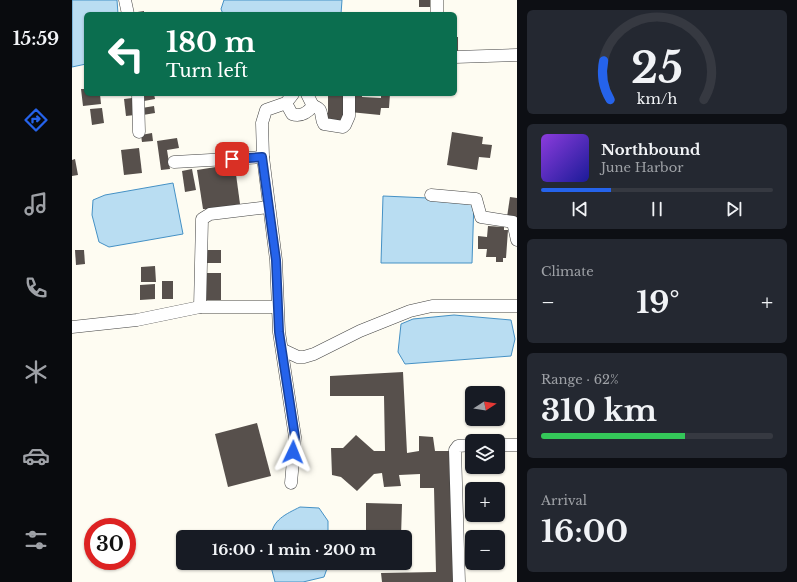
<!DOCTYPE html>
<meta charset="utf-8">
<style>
:root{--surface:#171b24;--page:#242831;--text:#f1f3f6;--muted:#9ea1a6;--line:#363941;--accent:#2563eb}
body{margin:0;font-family:"Libre Baskerville",serif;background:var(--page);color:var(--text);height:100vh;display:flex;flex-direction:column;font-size:15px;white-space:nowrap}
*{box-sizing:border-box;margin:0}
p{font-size:13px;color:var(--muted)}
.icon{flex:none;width:22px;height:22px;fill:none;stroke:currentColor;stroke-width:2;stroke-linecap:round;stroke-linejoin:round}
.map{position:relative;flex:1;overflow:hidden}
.drawer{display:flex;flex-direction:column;gap:10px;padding:10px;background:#0d0f14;width:280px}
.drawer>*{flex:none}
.hud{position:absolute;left:12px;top:12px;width:373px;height:84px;border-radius:6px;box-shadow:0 1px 3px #0004;background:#0b6e4f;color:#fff;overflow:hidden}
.needle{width:26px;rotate:78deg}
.tools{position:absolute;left:393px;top:386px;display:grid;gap:8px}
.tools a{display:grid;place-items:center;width:40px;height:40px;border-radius:6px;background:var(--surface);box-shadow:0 1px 3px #0004;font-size:20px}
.speed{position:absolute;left:12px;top:518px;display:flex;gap:8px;font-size:20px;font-weight:700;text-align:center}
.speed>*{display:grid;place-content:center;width:52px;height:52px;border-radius:50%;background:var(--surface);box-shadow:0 1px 3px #0004;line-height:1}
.speed .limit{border:6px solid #d22;background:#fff;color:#111}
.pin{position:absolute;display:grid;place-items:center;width:34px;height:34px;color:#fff;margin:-17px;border-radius:8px;box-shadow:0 2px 6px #0006}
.me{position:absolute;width:44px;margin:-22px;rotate:2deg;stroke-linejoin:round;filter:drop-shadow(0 0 3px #0008)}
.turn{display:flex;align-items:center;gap:14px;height:84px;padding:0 16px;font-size:18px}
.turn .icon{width:52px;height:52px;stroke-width:2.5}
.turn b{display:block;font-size:28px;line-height:34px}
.big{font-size:30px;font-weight:800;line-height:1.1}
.drawer .widget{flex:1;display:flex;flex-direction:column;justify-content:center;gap:6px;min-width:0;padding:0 14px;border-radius:6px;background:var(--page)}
.drawer .dial{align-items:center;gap:0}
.dial svg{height:104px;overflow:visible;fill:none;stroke:var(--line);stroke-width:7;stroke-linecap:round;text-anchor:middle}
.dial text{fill:var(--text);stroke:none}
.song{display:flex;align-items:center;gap:12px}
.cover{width:48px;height:48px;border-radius:6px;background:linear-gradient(135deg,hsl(270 70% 55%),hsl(240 70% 35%))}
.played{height:4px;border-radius:2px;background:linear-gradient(90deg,var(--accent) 30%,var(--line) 30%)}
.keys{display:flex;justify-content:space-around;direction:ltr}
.heat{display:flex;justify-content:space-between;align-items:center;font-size:22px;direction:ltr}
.charge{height:6px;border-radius:3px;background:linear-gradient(90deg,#34c759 62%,var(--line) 0)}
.trip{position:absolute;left:104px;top:530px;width:236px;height:40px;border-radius:6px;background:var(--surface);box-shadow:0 1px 3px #0004;font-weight:800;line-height:40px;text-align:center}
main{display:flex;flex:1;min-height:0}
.menu{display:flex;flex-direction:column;width:72px;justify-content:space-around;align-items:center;background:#090b0e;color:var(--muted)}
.menu .icon{width:28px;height:28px}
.menu .selected{color:var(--accent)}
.menu b{font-size:18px;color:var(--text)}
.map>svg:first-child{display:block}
</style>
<main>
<nav class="menu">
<b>15:59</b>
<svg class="icon selected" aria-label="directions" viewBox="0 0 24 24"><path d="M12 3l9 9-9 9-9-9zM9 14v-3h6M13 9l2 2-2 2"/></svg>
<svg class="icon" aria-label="music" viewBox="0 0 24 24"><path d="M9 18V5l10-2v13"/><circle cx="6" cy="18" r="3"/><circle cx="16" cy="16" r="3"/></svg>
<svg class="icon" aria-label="phone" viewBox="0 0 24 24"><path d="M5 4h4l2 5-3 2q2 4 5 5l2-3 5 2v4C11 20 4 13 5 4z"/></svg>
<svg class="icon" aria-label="climate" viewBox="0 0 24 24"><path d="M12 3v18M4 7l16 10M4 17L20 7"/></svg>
<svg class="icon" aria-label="car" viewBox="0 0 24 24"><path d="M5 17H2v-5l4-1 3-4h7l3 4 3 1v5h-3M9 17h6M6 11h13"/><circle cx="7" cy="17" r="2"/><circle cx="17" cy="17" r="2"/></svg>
<svg class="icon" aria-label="filters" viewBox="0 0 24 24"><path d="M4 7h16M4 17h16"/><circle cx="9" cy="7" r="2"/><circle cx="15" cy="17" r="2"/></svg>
</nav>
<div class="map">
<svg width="445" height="582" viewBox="0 0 445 582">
<rect width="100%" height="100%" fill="#fefcf2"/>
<!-- water -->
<g fill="#b9ddf2" stroke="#4591c5">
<polygon points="0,0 45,0 46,14 14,14 14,64 0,67"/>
<polygon points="152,0 270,0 269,14 151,14 149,9"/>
<polygon points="101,183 111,234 37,247 27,242 20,215 21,200 33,195"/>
<polygon points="311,196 402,200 400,263 309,263"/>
<polygon points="382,315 439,320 443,339 439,356 333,364 326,352 329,324 341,319"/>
<path d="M228,507L247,508L256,521V537H199C200,520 214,514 228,507Z"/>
<polygon points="198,563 257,563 252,577 231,582 203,582"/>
</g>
<!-- building -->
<g fill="#57504c">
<rect x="347" y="0" width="11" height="7"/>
<polygon points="72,11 72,14 59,14 59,13"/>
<rect x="383" y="37" width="3" height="15"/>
<polygon points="9,89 14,89 14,94 28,94 29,104 11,106"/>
<polygon points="71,94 82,94 83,99 72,101"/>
<polygon points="256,94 272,94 272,123 253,123 252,112 256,113"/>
<polygon points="279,94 290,94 290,97 309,98 309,94 318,94 317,108 309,108 308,115 278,112"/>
<polygon points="60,98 63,115 54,116 52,99"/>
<polygon points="82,106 83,113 71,115 70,108"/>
<polygon points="30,108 32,123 20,125 18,109"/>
<polygon points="380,132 411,137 410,144 420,145 418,158 407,157 405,170 375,165"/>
<polygon points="80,133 81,141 70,142 69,135"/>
<polygon points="105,138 107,148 95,150 98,169 89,170 85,141"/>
<polygon points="67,148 70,173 52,175 49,150"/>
<polygon points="3,159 6,175 0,176 0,160"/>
<polygon points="150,166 163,167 168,204 142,209 131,209 125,170"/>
<polygon points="120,169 124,190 113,192 110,171"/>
<polygon points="438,197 445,198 445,218 435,217"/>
<polygon points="416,226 432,227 432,230 436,230 434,258 431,258 431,262 424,262 424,257 414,257 415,249 406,249 406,236 415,237"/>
<polygon points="3,250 12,250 13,264 4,265"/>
<rect x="129" y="250" width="20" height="13"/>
<polygon points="83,266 84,282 69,282 69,267"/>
<polygon points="129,273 149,273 149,300 130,300"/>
<rect x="90" y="281" width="11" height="18"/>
<polygon points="83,284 83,299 68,300 68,285"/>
<polygon points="331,372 335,453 347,451 347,436 361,437 363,451 381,451 385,582 310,582 309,573 364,572 362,488 348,488 348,474 327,475 329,486 312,487 310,473 302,474 285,491 269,477 260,475 259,448 271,448 284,435 302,451 313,451 312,396 258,396 258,376"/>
<polygon points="185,423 199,476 156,487 143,434"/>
<polygon points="294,503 330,504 329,537 294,537"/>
</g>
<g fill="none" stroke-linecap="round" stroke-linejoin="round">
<!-- street casing -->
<g stroke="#424242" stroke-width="13">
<g id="street">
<polyline points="53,0 56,14"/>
<polyline points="365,0 365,14"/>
<polyline points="383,57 445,55"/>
<polyline points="66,94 67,132"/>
<polyline points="235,94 241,106"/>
<path d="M214,103L220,114C229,117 235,113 241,106C253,109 247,116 252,124L271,127L273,125L277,116V94"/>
<polyline points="102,162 191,157"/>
<polyline points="359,195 404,199 409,217 441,222 445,240"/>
<polyline points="128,307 130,219 138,214 197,207"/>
<polyline points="0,327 65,320 128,307 205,307"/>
<polyline points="211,350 226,357 232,357 242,354 288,331 338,311 360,306 445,306"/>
<polyline points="426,445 445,445"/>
<polyline points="219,483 223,437 207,332 204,260 191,157 190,123 194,110 214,103 221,94"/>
<polyline points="387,582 383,450 386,446 400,445"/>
</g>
</g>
<!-- street -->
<use href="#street" stroke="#fff" stroke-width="12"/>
</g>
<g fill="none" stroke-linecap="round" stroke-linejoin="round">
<!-- route casing -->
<g stroke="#184099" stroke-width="10">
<polyline id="route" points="160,159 190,157 204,260 207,332 223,437 221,452"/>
</g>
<!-- route -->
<use href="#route" stroke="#2563eb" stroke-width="7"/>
</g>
</svg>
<div class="tools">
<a><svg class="needle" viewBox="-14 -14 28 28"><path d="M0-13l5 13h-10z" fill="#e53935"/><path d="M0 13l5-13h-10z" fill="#9ea1a6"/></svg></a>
<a><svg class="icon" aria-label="layers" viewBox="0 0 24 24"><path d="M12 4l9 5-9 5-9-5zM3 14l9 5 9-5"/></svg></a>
<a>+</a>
<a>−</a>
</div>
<div class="speed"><div class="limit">30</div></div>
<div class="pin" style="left:160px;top:159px;background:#d93025"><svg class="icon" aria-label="arrive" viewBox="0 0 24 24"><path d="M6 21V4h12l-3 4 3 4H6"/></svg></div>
<svg class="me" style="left:221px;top:452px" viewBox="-20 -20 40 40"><path d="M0-17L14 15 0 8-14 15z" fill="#2563eb" stroke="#fff" stroke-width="4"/></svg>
<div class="trip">16:00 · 1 min · 200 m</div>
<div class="hud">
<div class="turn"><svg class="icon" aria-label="left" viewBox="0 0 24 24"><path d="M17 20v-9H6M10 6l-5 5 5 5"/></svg><div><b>180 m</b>Turn left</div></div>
</div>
</div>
<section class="drawer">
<div class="widget dial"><svg viewBox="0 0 100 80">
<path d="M14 69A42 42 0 1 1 86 69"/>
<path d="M14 69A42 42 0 0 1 9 39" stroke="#2563eb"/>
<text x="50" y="56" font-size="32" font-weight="700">25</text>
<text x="50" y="72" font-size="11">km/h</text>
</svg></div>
<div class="widget">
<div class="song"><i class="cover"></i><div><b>Northbound</b><p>June Harbor</p></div></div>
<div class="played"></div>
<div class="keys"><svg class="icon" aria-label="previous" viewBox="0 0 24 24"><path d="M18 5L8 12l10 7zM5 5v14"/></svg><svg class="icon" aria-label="pause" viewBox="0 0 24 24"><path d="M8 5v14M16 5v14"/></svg><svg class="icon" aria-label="next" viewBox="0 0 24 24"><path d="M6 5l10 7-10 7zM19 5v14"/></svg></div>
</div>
<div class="widget"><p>Climate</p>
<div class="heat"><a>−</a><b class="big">19°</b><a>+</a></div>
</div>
<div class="widget"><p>Range · 62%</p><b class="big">310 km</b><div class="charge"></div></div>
<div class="widget"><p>Arrival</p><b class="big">16:00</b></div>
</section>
</main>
